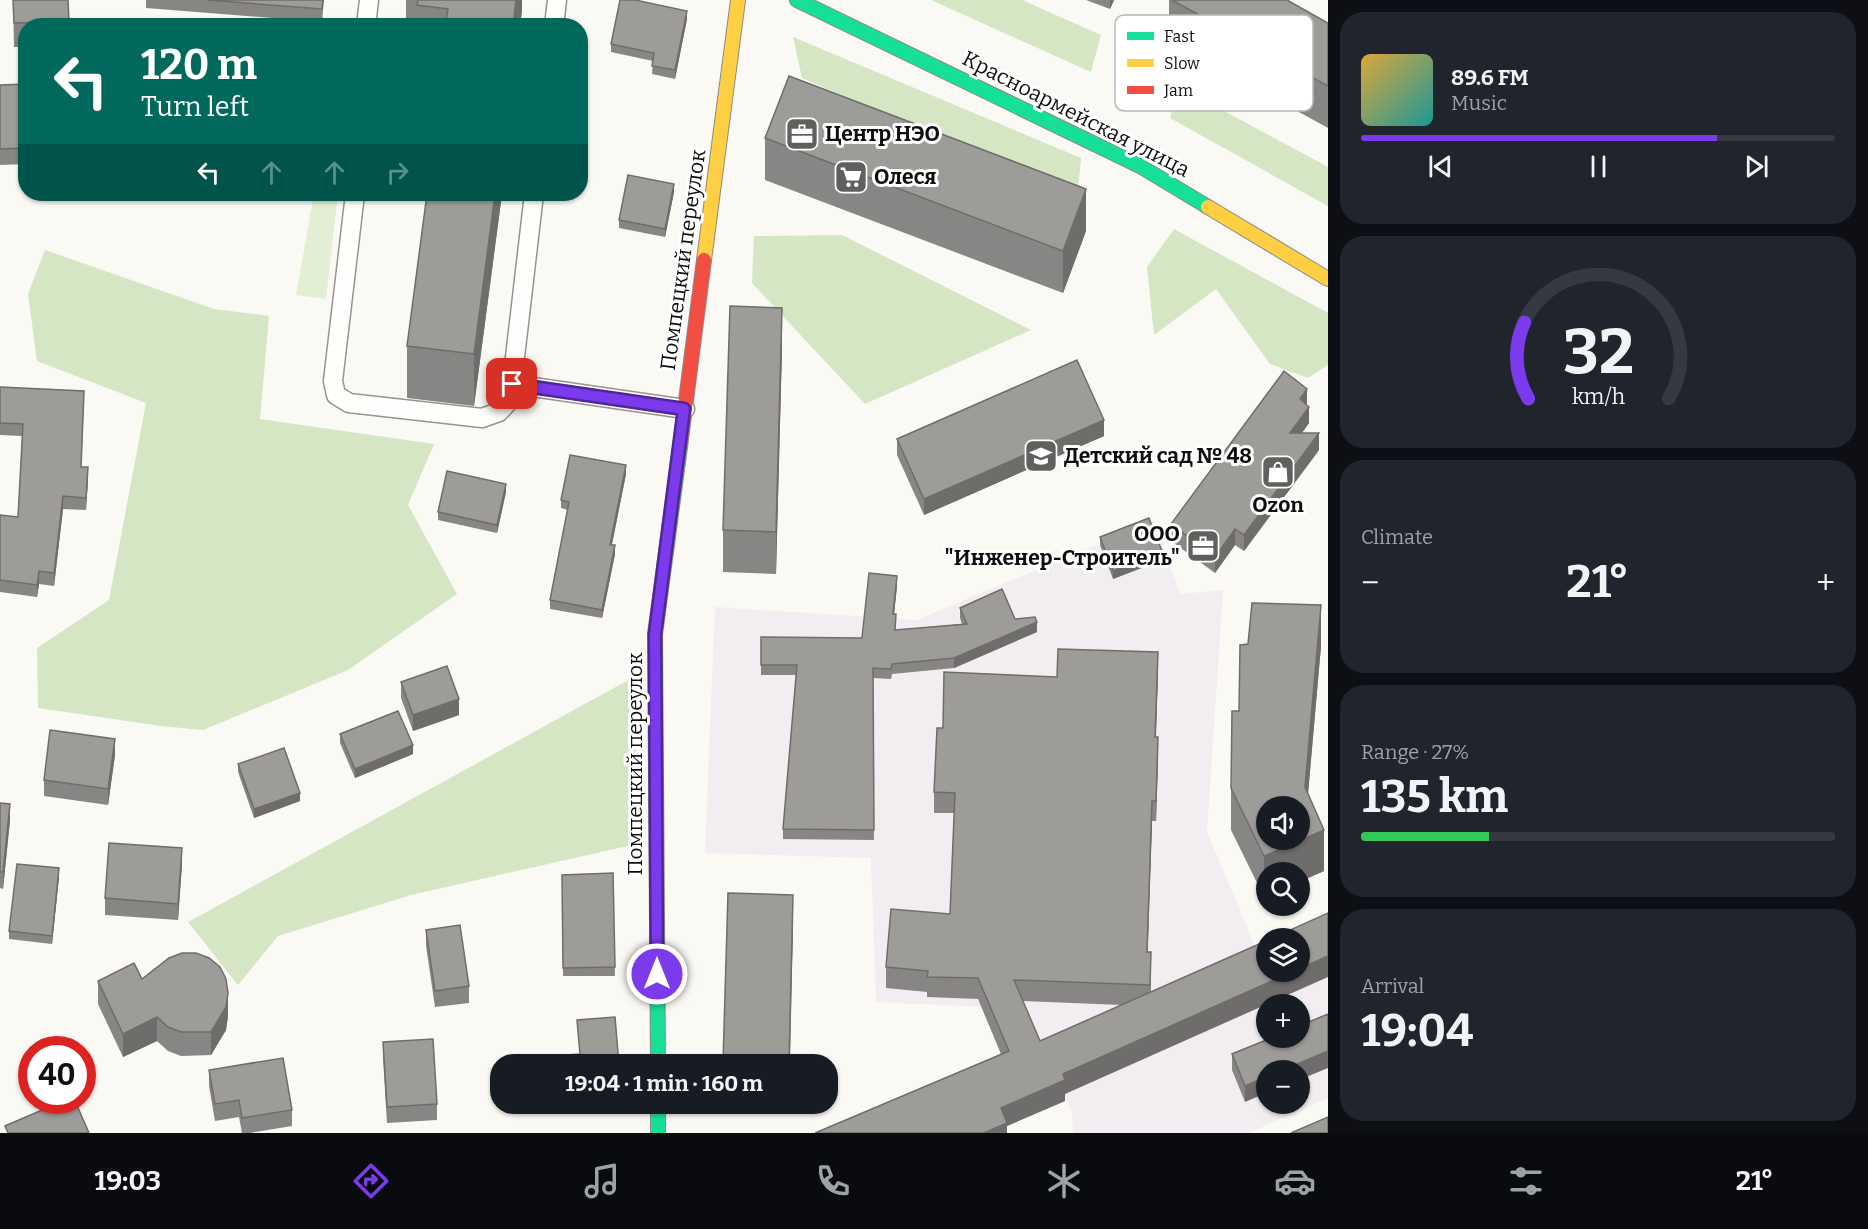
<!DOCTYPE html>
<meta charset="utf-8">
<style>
:root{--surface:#171b24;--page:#20242c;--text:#f1f3f6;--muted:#9ea1a6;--line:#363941;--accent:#7c3aed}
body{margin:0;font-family:Bitter,serif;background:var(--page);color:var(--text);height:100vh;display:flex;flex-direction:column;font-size:22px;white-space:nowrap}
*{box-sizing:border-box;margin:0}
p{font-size:20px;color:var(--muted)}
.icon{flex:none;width:33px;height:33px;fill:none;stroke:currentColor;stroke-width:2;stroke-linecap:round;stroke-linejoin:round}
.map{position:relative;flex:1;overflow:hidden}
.drawer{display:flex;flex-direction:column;gap:12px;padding:12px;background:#0d0f14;width:540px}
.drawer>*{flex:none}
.guide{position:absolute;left:18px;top:18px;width:570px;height:183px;border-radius:24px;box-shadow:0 2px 4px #0004;background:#00695c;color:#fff;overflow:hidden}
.fabs{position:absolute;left:1256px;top:796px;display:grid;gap:12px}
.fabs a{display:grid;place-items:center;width:54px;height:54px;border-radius:50%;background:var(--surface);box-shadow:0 2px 4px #0004;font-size:30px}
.speed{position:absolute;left:18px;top:1036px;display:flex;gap:12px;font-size:30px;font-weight:700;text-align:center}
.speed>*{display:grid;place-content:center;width:78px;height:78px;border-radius:50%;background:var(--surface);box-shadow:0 2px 4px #0004;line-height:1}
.speed .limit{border:9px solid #d22;background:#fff;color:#111}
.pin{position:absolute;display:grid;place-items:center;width:51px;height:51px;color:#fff;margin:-26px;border-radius:12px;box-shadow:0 3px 9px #0006}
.me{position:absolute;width:66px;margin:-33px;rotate:0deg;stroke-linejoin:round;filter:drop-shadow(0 0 4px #0008)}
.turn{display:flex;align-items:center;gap:21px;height:126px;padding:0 24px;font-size:27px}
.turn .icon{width:78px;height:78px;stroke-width:2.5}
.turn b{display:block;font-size:42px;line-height:51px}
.lanes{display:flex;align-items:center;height:57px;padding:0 24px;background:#0003;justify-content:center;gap:30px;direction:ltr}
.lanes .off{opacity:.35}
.big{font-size:45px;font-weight:700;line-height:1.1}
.drawer .widget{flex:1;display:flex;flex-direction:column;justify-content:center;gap:9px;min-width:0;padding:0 21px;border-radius:24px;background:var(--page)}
.drawer .dial{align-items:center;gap:0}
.dial svg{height:156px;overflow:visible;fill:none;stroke:var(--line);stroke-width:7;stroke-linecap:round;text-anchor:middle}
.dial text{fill:var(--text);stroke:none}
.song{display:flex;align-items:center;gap:18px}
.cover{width:72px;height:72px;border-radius:9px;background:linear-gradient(135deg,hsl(40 70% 55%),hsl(180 70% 35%))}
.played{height:6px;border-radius:3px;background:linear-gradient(90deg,var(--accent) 75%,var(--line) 75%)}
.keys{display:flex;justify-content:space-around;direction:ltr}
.heat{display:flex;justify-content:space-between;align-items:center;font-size:33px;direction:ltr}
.charge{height:9px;border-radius:4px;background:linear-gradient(90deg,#34c759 27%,var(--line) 0)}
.trip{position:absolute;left:490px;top:1054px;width:348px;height:60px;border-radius:24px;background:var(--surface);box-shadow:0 2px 4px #0004;font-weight:700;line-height:60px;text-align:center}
.menu{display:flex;height:96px;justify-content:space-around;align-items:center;background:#090b0e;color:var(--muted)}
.menu .icon{width:42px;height:42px}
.menu .on{color:var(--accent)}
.menu b{font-size:27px;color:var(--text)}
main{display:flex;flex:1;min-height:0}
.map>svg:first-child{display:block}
</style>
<main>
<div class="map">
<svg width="1328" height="1133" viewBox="0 0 1328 1133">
<rect width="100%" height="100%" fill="#faf9f4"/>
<!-- industrial -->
<path fill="#f2edf0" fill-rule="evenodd" d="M1154,521L1180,594L1223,590L1207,832L1266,972H1299V939L1328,930V1098L1249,1133H1073L1072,1112L1026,1009L876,1002L871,858L705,853L715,607L916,620ZM1266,1005H1299V1038H1266ZM1266,1071H1299V1104H1266Z"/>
<!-- green -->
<polygon fill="#e3efd5" points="314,194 338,194 326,299 296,295"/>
<!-- forest -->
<g fill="#d4e6c4">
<polygon points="931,0 1022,0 1101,35 1091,72"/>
<polygon points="793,37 1081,158 1077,199 802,78"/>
<polygon points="1178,86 1328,167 1328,206 1170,118"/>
<polygon points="1174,229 1328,313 1328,365 1308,378 1270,364 1216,289 1154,335 1147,267"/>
<polygon points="842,235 1031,330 865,404 752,283 754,236"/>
<polygon points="45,250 214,309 269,316 260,419 434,444 408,505 457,594 348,670 203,730 161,726 38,708 37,648 109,600 146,403 37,361 28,294"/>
<polygon points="632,678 641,843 411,895 278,936 238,985 188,922"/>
</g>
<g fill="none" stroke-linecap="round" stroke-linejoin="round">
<!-- lane casing -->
<g stroke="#949492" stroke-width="21">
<g id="lane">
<polyline points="366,26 369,0"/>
<polyline points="554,26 557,0"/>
<polyline points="355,194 333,381 336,395 349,403 482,418 499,412 510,400 534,194"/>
<polyline points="512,384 685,409"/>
</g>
</g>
<!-- fast casing -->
<g stroke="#8b8a88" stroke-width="16">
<g id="fast">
<polyline points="797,0 1140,166 1208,207"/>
<polyline points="658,1065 655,634 680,447"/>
<polyline points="658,1104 658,1133"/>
</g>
</g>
<!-- slow casing -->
<g stroke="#8b8a88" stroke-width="16">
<g id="slow">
<polyline points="1208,207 1328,279"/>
<polyline points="704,260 738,0"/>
</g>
</g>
<!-- jam casing -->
<g stroke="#8b8a88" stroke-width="16">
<polyline id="jam" points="680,447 704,260"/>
</g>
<!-- lane -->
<use href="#lane" stroke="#fefefd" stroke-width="18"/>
<!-- fast -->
<use href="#fast" stroke="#16e098" stroke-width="14"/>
<!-- slow -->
<use href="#slow" stroke="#ffcf43" stroke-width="14"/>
<!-- jam -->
<use href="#jam" stroke="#f24e42" stroke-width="14"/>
</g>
<!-- wall -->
<g fill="#888684" fill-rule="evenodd">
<polygon points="13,0 68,0 69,26 26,26 26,47 14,47"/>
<polygon points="146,0 324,0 322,22 146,8"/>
<polygon points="406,0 522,0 522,10 520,26 406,26"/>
<polygon points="1086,0 1114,0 1110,9"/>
<polygon points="1169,0 1287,0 1328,23 1328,128 1169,40"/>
<polygon points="687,19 675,79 652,74 653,61 611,52 611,44"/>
<polygon points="26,84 26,164 0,165 0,85"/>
<polygon points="765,138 1086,231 1063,293 765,180"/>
<polygon points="674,192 665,237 619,228 619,220"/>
<polygon points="502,194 474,406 407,398 407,346"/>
<polygon points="782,349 776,574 723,572 723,530"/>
<polygon points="0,387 84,403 81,467 88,479 86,510 63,509 54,586 39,584 37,597 0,592 0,515 18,517 22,436 0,435"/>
<polygon points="1307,405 1309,423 1302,433 1319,450 1244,551 1235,545 1215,573 1171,541 1171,524"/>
<polygon points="1104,436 924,515 897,455 897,439"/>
<polygon points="626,474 612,545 615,554 602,618 550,609 550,600 568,510 561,508 561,500"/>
<polygon points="506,492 497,533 438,520 438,512"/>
<polygon points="1100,537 1162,560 1113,579 1100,545"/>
<polygon points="897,586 894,614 896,624 895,630 962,624 960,618 960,608 1015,619 1037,632 954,668 892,674 891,679 873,678 874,840 783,839 783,829 796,675 761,675 761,637 862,638"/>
<polygon points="1321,646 1308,794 1324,871 1299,882 1299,873 1264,897 1231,830 1231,788 1239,711"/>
<path d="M1158,672L1156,737L1158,757L1156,821H1152L1147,952L1151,972V992L1065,1094V1101L1007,1126V1133L1001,1054L978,999L927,997V992L886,988V967L950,914L954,813H934V792L943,728L1057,677ZM1023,1001L1122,1005L1040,1041Z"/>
<polygon points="401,682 459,715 413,731 401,698"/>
<polygon points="340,734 413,754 355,778 340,743"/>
<polygon points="115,755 108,805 44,796 44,780"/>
<polygon points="238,764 300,801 254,818 238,772"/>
<polygon points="0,803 10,820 3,889 0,888"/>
<polygon points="182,864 178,920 105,915 105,898"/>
<polygon points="613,873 615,976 563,976 562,875"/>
<polygon points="59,877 52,944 9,939 9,931"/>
<polygon points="728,893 793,925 790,1065 723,1065"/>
<polygon points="426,930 469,986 469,1003 435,1007 426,946"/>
<polygon points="142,979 228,1016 226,1030 211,1055 181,1056 168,1051 157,1041 123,1057 98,1004 98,981"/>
<polygon points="1271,1038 1245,1102 1232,1070 1232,1054"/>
<polygon points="383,1042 437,1104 437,1120 387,1123 383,1058"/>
<polygon points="209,1070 292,1110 292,1126 250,1133 242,1133 239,1117 215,1121 209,1086"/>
<polygon points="545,1104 592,1104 592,1110 545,1113"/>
</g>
<!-- shaded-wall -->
<g fill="#6f6d6b">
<polygon points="516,0 522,0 522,10 520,26 513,26"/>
<polygon points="1110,0 1114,0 1110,9"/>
<polygon points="687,11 687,19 675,79 675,70"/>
<polygon points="674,184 674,192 665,237 665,229"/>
<polygon points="1086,189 1086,231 1063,293 1063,251"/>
<polygon points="495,194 502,194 474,406 474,354"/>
<polygon points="782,308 782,349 776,574 776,532"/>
<polygon points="1307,389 1307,405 1300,399"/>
<polygon points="1309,407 1309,423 1290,449 1290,433"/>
<polygon points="1104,420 1104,436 924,515 924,499"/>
<polygon points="1319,433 1319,450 1244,551 1244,535"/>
<polygon points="626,465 626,474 610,553 610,545"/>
<polygon points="88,467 88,479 86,510 86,498"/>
<polygon points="506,484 506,492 497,533 497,525"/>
<polygon points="63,496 63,509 54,586 54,573"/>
<polygon points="1235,529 1235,545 1215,573 1215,557"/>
<polygon points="615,545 615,554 602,618 602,610"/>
<polygon points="1162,551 1162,560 1113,579 1113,571"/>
<polygon points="39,571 39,584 37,597 37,585"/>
<polygon points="897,576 897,586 893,624 893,614"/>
<polygon points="1321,605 1321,646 1305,828 1305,787"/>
<polygon points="1037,622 1037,632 954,668 954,658"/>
<polygon points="1158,652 1158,672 1155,757 1155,737"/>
<polygon points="459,699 459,715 413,731 413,715"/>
<polygon points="1158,737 1158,757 1156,821 1156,801"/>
<polygon points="115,739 115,755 108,805 108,789"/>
<polygon points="413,745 413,754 355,778 355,769"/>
<polygon points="300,793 300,801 254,818 254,809"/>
<polygon points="1152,801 1152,821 1147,972 1147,952"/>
<polygon points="10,804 10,820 3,889 3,872"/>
<polygon points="1324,830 1324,871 1299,882 1299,873 1266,873 1266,897 1264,897 1264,856"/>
<polygon points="182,848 182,864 178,920 178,904"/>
<polygon points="59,868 59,877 52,944 52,936"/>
<polygon points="793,895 793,925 789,1065 789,1064"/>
<polygon points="1328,956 1328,977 1065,1094 1065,1101 1007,1126 1007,1133 984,1133 1001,1108 1063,1074 1292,972 1299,972 1299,969"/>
<polygon points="228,993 228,1016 226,1030 211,1055 211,1032"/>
<polygon points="157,1017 157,1041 123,1057 123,1034"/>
<polygon points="1328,1051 1328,1068 1299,1080 1299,1071 1281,1071"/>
<polygon points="1266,1077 1266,1093 1245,1102 1245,1086"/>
</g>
<!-- building -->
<g fill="#9e9c99" stroke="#6f6d6b" stroke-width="1.5" fill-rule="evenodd">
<polygon points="13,0 68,0 69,22 14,23"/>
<polygon points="208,0 323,0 322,9"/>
<polygon points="418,0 516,0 513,26 445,26 448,9 417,5"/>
<polygon points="620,0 635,0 687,11 675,70 652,66 654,53 611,44"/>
<polygon points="1172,0 1287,0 1328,23 1328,86"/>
<polygon points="789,76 1086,189 1063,251 765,138"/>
<polygon points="26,84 26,148 0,149 0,85"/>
<polygon points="628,175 674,184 665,229 619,220"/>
<polygon points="427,194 495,194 474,354 407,346"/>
<polygon points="730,306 782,308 776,532 723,530"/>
<polygon points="1077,360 1104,420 924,499 897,439"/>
<polygon points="1284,371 1307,389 1300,399 1309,407 1290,433 1319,433 1244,535 1235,529 1215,557 1171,524"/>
<polygon points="0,387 84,391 81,467 88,467 86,498 63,496 54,573 39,571 37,585 0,580 0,515 18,517 23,424 0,423"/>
<polygon points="570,455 626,465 610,545 615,545 602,610 550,600 569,502 561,500"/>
<polygon points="447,471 506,484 497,525 438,512"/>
<polygon points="1149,518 1162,551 1113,571 1100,537"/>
<polygon points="869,573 897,576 893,614 896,614 895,630 967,624 960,608 1002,589 1015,619 1035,617 1037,622 954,658 892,664 891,669 873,668 874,830 783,829 797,665 761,665 761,637 862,638"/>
<path d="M1252,603L1321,605L1305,787L1324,830L1264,856L1231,788L1232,711H1239L1240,645L1248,644ZM1266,807H1299V840H1266Z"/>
<polygon points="1058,649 1158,652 1155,737 1158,737 1156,801 1152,801 1147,952 1151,952 1150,985 1014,980 1040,1041 1266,941 1266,972 1292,972 1063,1074 1065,1080 1001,1108 1007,1123 984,1133 815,1133 1009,1051 978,978 927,977 928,971 886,967 891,909 950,914 955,793 934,792 937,728 943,728 944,672 1057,677"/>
<polygon points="447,666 459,699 413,715 401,682"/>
<polygon points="398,711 413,745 355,769 340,734"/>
<polygon points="50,730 115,739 108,789 44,780"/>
<polygon points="284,748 300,793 254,809 238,764"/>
<polygon points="0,803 10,804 3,872 0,872"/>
<polygon points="109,843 182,848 178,904 105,898"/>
<polygon points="17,864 59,868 52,936 9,931"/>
<polygon points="613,873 615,967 563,968 562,875"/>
<polygon points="728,893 793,895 789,1064 723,1062"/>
<polygon points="1328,913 1328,956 1299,969 1299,939 1270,939"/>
<polygon points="460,925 469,986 435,991 426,930"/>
<polygon points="182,953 196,953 209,958 220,967 226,979 228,993 226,1007 211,1032 181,1032 168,1027 157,1017 123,1034 98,981 134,963 142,979 169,958"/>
<polygon points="1328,1014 1328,1051 1281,1071 1266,1071 1266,1077 1245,1086 1232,1054 1271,1038 1299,1038 1299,1026"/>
<polygon points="615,1017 619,1065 542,1065 541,1057 580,1054 577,1020"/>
<polygon points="433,1039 437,1104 387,1107 383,1042"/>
<polygon points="283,1058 292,1110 242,1118 239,1100 215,1104 209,1070"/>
<polygon points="63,1101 75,1101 89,1133 8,1133 5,1126"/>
<polygon points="1328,1117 1328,1133 1291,1133"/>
</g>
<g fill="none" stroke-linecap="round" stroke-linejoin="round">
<!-- route casing -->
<g stroke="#51269a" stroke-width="15">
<polyline id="route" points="512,384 684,409 655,634 657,974"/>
</g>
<!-- route -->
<use href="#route" stroke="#7c3aed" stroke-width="10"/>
</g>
<!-- icons -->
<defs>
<g id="office-square" transform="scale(1.725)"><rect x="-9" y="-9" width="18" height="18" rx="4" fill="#61605e" stroke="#fff"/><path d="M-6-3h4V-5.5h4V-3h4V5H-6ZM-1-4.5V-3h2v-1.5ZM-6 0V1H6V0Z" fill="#fff"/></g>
<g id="supermarket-square" transform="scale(1.725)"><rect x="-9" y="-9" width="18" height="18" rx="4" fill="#61605e" stroke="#fff"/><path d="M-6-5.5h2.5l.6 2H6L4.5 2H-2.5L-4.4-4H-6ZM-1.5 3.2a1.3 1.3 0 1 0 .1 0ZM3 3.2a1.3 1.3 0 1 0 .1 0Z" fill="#fff"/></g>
<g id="school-square" transform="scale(1.725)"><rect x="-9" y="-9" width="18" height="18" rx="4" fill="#61605e" stroke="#fff"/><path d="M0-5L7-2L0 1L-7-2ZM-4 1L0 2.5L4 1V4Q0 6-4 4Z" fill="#fff"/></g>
<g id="shop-square" transform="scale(1.725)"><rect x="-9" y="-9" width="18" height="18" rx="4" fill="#61605e" stroke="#fff"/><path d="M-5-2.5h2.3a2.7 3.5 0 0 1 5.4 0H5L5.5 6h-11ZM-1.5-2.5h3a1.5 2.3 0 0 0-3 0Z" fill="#fff"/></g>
</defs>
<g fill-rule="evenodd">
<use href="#office-square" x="802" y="134"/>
<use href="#supermarket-square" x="851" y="177"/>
<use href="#school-square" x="1041" y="456"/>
<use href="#shop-square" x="1278" y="472"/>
<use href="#office-square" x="1203" y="546"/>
</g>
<g text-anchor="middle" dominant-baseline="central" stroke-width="6" stroke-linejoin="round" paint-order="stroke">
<!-- street labels -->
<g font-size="21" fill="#0e0e0e" stroke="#fff">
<text transform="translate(1076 114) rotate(27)">Красноармейская улица</text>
<text transform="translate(683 260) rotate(-82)">Помпецкий переулок</text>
<text transform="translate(635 764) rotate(-90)">Помпецкий переулок</text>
</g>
<!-- poi labels -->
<g font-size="21" font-weight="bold" fill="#0e0e0e" stroke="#fff" text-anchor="start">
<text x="825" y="134">Центр НЭО</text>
<text x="874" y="177">Олеся</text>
<text x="1064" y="456">Детский сад № 48</text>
<text x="1278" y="505" text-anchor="middle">Ozon</text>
<text x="1180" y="534" text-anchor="end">ООО<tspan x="1180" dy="24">"Инженер-Строитель"</tspan></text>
</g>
</g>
<!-- legend -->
<rect x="1115" y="15" width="198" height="96" rx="9" fill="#fff" stroke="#b7b7b7" stroke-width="1.5"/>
<rect x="1127" y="32" width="27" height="8" fill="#16e098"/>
<rect x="1127" y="59" width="27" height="8" fill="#ffcf43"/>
<rect x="1127" y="86" width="27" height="8" fill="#f24e42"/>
<g font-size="16" fill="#0e0e0e">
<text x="1164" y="42">Fast</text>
<text x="1164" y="69">Slow</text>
<text x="1164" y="96">Jam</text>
</g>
</svg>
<div class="fabs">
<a><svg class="icon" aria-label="sound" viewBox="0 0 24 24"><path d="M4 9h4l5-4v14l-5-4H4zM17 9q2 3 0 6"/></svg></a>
<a><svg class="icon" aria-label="search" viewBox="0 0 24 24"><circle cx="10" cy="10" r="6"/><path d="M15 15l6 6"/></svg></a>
<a><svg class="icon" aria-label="layers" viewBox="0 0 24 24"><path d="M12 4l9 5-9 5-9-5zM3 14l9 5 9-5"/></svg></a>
<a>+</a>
<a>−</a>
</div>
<div class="speed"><div class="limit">40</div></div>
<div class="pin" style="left:512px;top:384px;background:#d93025"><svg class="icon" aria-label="arrive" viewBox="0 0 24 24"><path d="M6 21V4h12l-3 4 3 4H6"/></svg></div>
<svg class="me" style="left:657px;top:974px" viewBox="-20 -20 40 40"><circle r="17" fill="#7c3aed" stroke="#fff" stroke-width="3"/><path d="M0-11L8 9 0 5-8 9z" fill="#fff"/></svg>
<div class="trip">19:04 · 1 min · 160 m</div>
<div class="guide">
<div class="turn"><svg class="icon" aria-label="left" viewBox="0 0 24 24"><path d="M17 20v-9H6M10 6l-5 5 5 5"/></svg><div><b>120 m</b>Turn left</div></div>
<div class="lanes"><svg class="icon" aria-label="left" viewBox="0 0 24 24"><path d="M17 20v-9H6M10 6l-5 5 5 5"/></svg><svg class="icon off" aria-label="ahead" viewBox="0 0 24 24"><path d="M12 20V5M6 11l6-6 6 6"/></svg><svg class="icon off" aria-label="ahead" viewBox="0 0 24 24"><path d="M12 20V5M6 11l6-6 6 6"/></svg><svg class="icon off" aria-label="right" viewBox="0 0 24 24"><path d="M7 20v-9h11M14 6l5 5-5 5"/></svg></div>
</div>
</div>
<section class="drawer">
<div class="widget">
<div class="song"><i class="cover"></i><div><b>89.6 FM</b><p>Music</p></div></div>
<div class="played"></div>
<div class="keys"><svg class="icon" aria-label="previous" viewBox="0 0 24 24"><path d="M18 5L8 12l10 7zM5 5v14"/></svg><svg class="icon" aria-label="pause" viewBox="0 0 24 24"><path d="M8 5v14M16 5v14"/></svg><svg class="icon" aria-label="next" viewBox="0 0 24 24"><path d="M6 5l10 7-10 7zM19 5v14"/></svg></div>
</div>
<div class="widget dial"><svg viewBox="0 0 100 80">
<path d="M14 69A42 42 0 1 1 86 69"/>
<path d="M14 69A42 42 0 0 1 12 30" stroke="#7c3aed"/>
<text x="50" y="56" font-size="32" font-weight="700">32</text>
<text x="50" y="72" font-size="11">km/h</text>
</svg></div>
<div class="widget"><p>Climate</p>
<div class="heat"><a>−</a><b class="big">21°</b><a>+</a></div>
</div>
<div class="widget"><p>Range · 27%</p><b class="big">135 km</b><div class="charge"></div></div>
<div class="widget"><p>Arrival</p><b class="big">19:04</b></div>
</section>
</main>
<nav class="menu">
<b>19:03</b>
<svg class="icon on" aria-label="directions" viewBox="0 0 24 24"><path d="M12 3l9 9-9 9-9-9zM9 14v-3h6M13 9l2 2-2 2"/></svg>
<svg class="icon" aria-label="music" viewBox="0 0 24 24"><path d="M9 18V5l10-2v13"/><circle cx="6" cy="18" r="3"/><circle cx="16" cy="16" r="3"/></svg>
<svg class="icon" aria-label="phone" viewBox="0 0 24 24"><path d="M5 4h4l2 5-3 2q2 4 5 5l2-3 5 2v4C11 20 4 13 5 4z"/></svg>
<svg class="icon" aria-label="climate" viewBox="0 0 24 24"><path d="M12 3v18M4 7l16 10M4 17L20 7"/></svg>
<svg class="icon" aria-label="car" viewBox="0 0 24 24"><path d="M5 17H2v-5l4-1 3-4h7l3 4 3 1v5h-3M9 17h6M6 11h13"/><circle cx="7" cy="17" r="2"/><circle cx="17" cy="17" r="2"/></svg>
<svg class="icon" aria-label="filters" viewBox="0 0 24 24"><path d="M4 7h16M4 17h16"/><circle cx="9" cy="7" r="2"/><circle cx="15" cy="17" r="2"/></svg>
<b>21°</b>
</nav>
